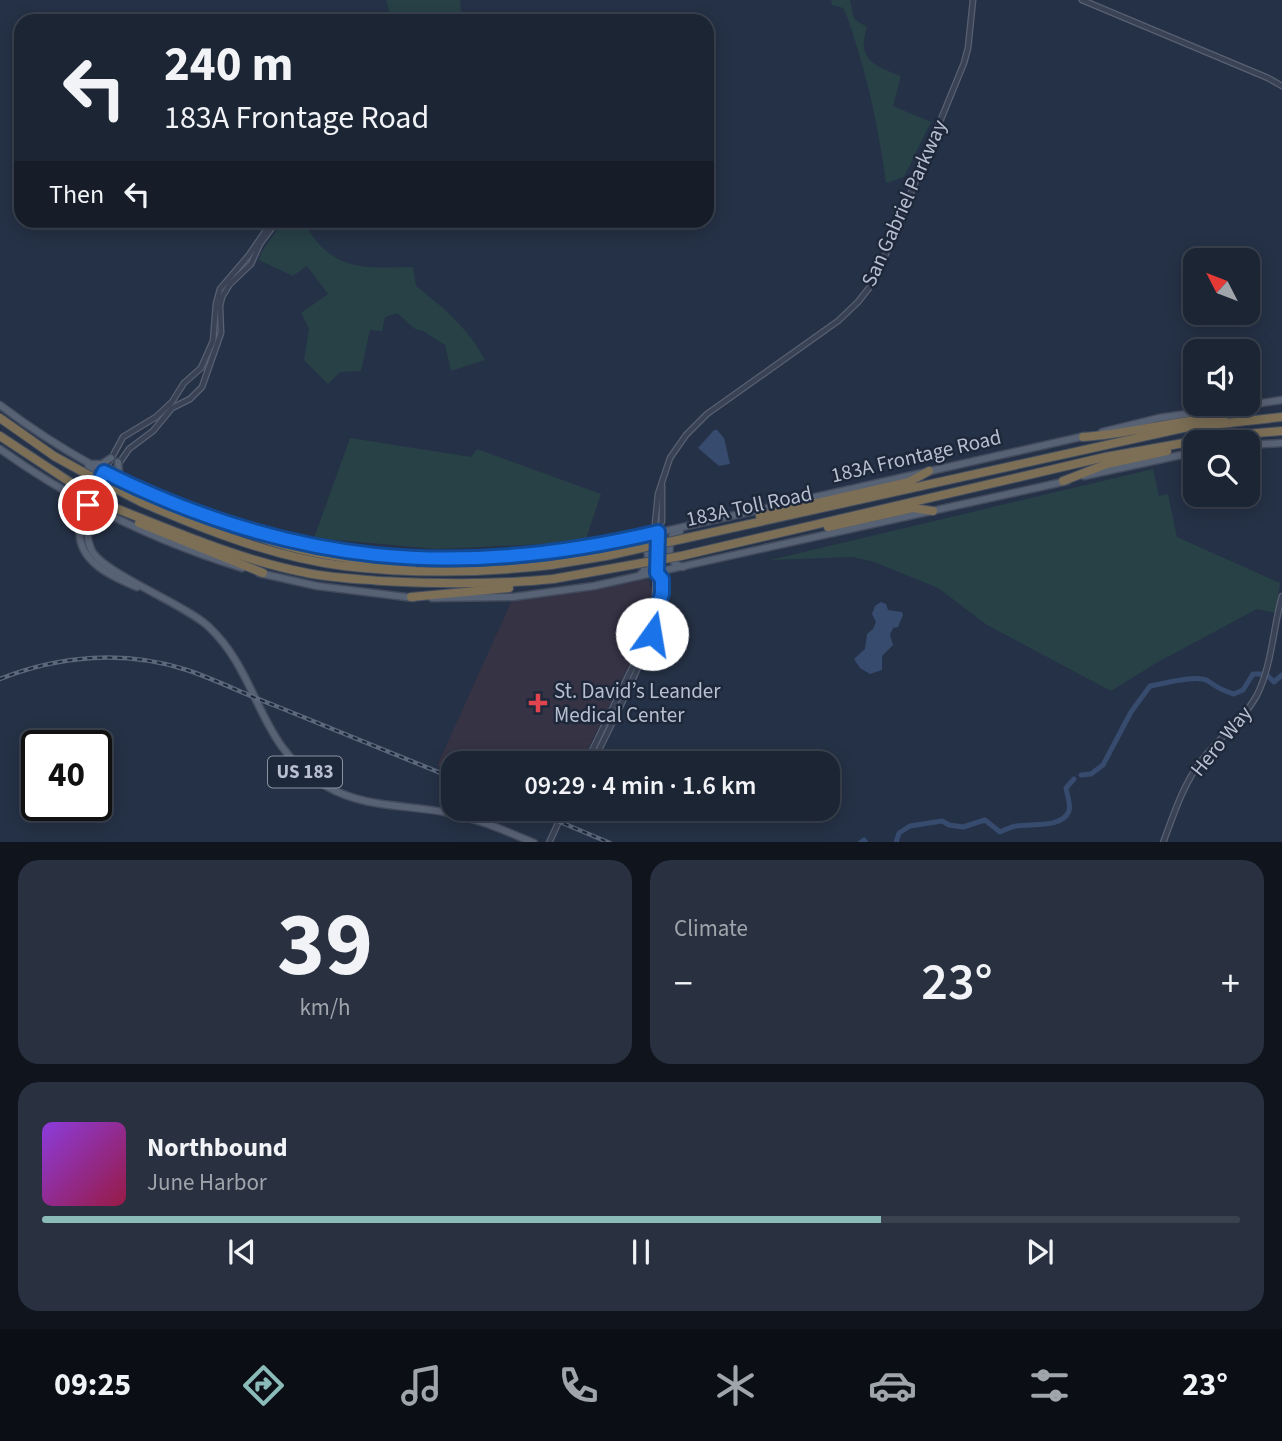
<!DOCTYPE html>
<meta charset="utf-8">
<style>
:root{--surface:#1c2534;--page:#293140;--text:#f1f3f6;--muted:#a0a5ac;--line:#3a424f;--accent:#8bbbb9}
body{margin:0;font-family:"Source Sans 3",sans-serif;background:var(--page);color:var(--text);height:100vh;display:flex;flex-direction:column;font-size:26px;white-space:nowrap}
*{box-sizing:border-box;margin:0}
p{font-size:23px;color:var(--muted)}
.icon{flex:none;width:38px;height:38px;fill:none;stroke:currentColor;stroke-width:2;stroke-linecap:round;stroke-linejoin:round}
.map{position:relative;height:842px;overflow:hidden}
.details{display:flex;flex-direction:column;gap:18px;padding:18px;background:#0f141d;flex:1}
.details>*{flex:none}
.top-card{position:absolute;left:14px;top:14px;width:700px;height:214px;border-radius:21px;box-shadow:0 4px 18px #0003,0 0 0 2px var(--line);background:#1c2534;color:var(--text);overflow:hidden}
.needle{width:46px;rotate:312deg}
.controls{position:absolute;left:1183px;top:248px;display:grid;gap:14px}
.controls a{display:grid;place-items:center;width:77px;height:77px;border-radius:14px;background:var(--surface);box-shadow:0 4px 18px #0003,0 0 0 2px var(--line);font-size:35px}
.speed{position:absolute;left:21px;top:730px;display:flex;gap:14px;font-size:35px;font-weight:700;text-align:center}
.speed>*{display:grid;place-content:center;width:91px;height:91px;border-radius:50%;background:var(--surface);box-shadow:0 4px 18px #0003,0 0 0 2px var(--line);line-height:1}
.speed .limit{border:4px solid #111;border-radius:10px;background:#fff;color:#111}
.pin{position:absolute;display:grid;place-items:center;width:60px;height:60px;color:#fff;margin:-30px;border:4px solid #fff;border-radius:50%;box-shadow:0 2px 7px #0007}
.me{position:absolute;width:77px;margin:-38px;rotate:13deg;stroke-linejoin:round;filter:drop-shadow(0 0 5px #0008)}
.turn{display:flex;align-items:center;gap:24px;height:147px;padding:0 35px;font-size:32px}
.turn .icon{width:91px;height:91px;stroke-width:2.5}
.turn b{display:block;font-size:49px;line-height:60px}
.then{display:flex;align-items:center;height:66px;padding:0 35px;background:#0003;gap:14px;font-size:26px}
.big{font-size:52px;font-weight:600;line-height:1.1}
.details .card{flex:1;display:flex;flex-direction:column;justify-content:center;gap:10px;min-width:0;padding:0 24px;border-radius:21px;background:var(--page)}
.details .dial{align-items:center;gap:0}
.dial b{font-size:91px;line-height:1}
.song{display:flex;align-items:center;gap:21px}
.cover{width:84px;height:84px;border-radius:10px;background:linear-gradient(135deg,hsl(270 70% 55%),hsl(340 70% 35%))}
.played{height:7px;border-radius:4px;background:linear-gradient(90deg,var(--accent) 70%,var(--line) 70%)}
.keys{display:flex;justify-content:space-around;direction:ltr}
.heat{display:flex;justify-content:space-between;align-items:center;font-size:38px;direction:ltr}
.details .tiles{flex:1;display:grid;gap:18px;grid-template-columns:1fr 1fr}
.card:last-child{grid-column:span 2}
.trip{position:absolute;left:441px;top:751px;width:399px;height:70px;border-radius:21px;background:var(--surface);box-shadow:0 4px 18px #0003,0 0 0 2px var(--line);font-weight:600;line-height:70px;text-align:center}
.menu{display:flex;height:112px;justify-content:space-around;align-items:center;background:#0b0f15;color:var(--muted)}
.menu .icon{width:49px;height:49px}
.menu .active{color:var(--accent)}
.menu b{font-size:32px;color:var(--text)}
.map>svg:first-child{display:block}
</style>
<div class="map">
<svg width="1282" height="843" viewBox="0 0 1282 843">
<rect width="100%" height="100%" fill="#253146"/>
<!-- medical -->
<polygon fill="#363345" points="648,579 652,590 649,618 640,643 581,763 453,763 453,773 437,766 512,600 591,591"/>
<!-- green -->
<g fill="#274147">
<polygon points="386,0 460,0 462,21 392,21"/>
<path d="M831,0H850L854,19L867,27C856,60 875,66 901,76L893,106L931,122L904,177L886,183C880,139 872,97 859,54C854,38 850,22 843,8L832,5Z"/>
<path d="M302,220C332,272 360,268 413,267L416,286C442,306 470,330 485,360L451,371L445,345L423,331L415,329L397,313L385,317L382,331L370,330L361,371L340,372L328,384L304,360L309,328L301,313L328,294L307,266L293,276L259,260L261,253L283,221Z"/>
<polygon points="350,438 471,457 477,449 601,494 585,542 437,549 314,538"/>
<polygon points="1153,469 1159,496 1168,494 1177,537 1280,583 1276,613 1257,609 1158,662 1111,691 987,625 938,588 874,562 853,557 770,560"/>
</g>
<!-- water -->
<g fill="#374b6e">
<polygon points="714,430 717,430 724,438 730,464 719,466 698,448"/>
<polygon points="881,602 886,604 888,610 902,612 903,615 898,627 893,628 890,635 893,645 882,656 882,670 870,674 860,668 854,659 865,649 867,634 873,629 876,622 872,614 875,606"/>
</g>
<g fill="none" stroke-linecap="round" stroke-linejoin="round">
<!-- river -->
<g stroke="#374b6e" stroke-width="5">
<path d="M1081,775L1091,774L1103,765L1131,712L1150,686C1163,684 1197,674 1208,681C1217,687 1223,691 1234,694L1243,690L1253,674H1266L1274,682L1282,675"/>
<polyline points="860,843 864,840 866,843"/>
<path d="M896,843L899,833L910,826L942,821L949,825L963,827L985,820L1000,832C1005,830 1010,827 1016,826C1031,823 1062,829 1069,811C1071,804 1067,795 1066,788L1074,779"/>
</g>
<!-- minor casing -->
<g stroke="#586172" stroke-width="7">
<g id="minor">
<polyline points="1082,0 1268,78 1282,86"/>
<polyline points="104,472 123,437 156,417 172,402 184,383 201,368 213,341 216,304 220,289 249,255 273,220"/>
<polyline points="111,475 129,449 153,431 172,408 190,399 202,387 221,333 220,306 222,297 230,284 251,264 260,244 278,220"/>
<polyline points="658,532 655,524 658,494 670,458 686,435 707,414 838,321 858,302 869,288 885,256 964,63 968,48 973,0"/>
<polyline points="586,763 648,635 655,598 658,532 662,521 662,486"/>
<path d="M590,763L599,750C612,722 680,595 657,573"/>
<polyline points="549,843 565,808"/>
<path d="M1163,843C1174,814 1183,784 1202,760C1219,737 1243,721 1257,695C1272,665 1273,628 1282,596"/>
</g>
</g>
<!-- major casing -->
<g stroke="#434c5e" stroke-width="9">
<g id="major">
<path d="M0,405C71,459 152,500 237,527"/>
<polyline points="1102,432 1159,418 1282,400"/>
<polyline points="1248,445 1282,443"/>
<path d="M0,449C74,502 155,541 242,568"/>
<polyline points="118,462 119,473 125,481"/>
<polyline points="93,464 102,464 111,458"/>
<path d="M104,472C96,488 84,505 81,522C72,559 110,576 137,587"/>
<polyline points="1084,476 1195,452"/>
<path d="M108,480C97,501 80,524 91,549C100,572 185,604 209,627C261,676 257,748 326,786C366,809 407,804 449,813C479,819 506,831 534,843"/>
<polyline points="74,496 86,493 94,480 88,464"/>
<path d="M111,515C101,503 110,484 127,485"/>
<polyline points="89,529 96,519 111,517"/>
<path d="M680,531L672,536C668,550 667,563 683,567"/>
<path d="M257,533C358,560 464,567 567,551C630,541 692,524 754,511C864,486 975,461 1085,436"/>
<path d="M636,538C651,545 652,565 639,576"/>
<polyline points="259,573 317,586 414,598"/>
<polyline points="432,598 513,597 594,586 1067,481"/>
</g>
</g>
<!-- highway casing -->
<g stroke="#444e60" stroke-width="10">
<g id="highway">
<polyline points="0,418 54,456 83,472"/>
<polyline points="0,436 76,486"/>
<path d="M1083,437C1131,434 1176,420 1224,417"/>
<polyline points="1063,481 1107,464 1167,451"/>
<path d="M141,502C205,530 274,557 344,566C413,574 482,573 551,565"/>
<path d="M110,506C174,531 239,560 307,573C332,578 357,579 382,581C440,584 494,585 553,579"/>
<polyline points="760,516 909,482 929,471"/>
<polyline points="139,523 263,573"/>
<path d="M233,526C288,553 352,560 412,566"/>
<polyline points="828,527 913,508 933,511"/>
<polyline points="682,539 1183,428 1282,417"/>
<polyline points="681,556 1105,457 1223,436 1282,431"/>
<polyline points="411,597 509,588"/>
</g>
</g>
<!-- minor -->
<use href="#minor" stroke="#3a4355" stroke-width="4.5"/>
<!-- major -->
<use href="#major" stroke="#586275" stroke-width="6"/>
<!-- highway -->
<use href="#highway" stroke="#7c6f56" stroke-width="8"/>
<!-- rail casing -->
<g stroke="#5c677c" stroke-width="4.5">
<g id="rail">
<path d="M0,679C60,655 125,650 187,670C217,680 246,695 276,706C335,730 394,754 453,778"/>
<polyline points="527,808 610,843"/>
</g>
</g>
<!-- rail -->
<use href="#rail" stroke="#1e283b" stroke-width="2" stroke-dasharray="5" stroke-linecap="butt"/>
<!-- highway-bridge casing -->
<g stroke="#444e60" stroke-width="10" stroke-linecap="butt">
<g id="highway-bridge">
<polyline points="83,472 141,502"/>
<polyline points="76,486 110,506"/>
<polyline points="551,565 606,556 682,539"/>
<polyline points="553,579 681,556"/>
</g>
</g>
<!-- highway-bridge -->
<use href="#highway-bridge" stroke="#7c6f56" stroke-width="8"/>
</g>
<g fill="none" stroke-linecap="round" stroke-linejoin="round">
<!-- route casing -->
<g stroke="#114b97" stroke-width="18">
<path id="route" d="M88,505L104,472C291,565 456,580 658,532L657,573L662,579V593L652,634"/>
</g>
<!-- route -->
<use href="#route" stroke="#1a73e8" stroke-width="12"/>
</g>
<!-- markers -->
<path fill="#e0444e" stroke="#1e283b" stroke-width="2.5" d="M534.5 692.5h7v7h7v7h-7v7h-7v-7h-7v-7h7z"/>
<g text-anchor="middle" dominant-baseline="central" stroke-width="5" stroke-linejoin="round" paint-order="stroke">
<!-- shield labels -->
<rect fill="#1e283b" stroke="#8a92a2" stroke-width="2" x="268" y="756.5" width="74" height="31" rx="5"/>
<g font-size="19" font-weight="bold" fill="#b8bfce">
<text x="305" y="772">US 183</text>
</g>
<!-- street labels -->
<g font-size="21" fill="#b8bfce" stroke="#1e283b">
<text transform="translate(904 203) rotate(-66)">San Gabriel Parkway</text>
<text transform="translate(916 456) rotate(-13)">183A Frontage Road</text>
<text transform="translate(749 506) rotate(-12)">183A Toll Road</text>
<text transform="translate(1221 741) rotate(-51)">Hero Way</text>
</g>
<!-- poi labels -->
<g font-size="21" fill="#b8bfce" stroke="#1e283b" text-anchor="start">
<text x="554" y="691">St. David’s Leander<tspan x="554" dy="24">Medical Center</tspan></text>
</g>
</g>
</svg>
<div class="controls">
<a><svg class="needle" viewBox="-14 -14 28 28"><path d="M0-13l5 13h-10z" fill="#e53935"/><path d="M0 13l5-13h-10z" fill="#a0a5ac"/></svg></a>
<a><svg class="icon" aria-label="sound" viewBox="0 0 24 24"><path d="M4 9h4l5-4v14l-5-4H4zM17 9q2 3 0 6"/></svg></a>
<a><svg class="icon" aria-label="search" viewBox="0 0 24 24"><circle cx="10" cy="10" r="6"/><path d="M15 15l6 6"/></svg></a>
</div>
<div class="speed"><div class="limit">40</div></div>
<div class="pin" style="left:88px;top:505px;background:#d93025"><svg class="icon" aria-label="arrive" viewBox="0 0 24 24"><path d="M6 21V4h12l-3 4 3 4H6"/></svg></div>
<svg class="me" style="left:652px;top:634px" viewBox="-20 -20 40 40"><circle r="19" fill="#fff"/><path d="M0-13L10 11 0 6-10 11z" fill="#1a73e8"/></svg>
<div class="trip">09:29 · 4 min · 1.6 km</div>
<div class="top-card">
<div class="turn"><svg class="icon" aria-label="left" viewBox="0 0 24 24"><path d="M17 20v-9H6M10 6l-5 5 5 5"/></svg><div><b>240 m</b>183A Frontage Road</div></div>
<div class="then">Then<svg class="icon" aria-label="left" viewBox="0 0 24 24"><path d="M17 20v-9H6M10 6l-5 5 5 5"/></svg></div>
</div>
</div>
<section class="details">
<div class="tiles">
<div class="card dial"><b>39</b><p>km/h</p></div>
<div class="card"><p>Climate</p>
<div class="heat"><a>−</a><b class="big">23°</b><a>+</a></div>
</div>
<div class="card">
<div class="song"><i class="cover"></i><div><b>Northbound</b><p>June Harbor</p></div></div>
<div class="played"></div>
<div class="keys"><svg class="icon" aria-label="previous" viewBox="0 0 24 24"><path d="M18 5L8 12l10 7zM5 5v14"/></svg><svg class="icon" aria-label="pause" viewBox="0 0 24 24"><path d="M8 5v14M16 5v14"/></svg><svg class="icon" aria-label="next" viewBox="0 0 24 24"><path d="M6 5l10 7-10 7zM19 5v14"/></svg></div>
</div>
</div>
</section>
<nav class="menu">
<b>09:25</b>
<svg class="icon active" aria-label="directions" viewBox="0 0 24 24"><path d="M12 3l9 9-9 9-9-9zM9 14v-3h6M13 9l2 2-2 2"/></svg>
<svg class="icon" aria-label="music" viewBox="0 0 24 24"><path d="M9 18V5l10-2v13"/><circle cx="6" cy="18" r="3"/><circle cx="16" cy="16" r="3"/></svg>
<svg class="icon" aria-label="phone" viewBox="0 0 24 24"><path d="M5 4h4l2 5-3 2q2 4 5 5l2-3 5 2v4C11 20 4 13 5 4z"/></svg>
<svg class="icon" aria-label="climate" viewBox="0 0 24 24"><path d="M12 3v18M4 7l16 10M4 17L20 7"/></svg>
<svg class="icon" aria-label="car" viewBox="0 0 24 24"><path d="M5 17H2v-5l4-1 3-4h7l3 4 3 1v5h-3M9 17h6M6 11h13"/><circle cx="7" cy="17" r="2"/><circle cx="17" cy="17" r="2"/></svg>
<svg class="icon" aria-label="filters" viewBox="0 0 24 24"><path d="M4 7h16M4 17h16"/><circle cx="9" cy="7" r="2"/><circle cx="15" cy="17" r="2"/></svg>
<b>23°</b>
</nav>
